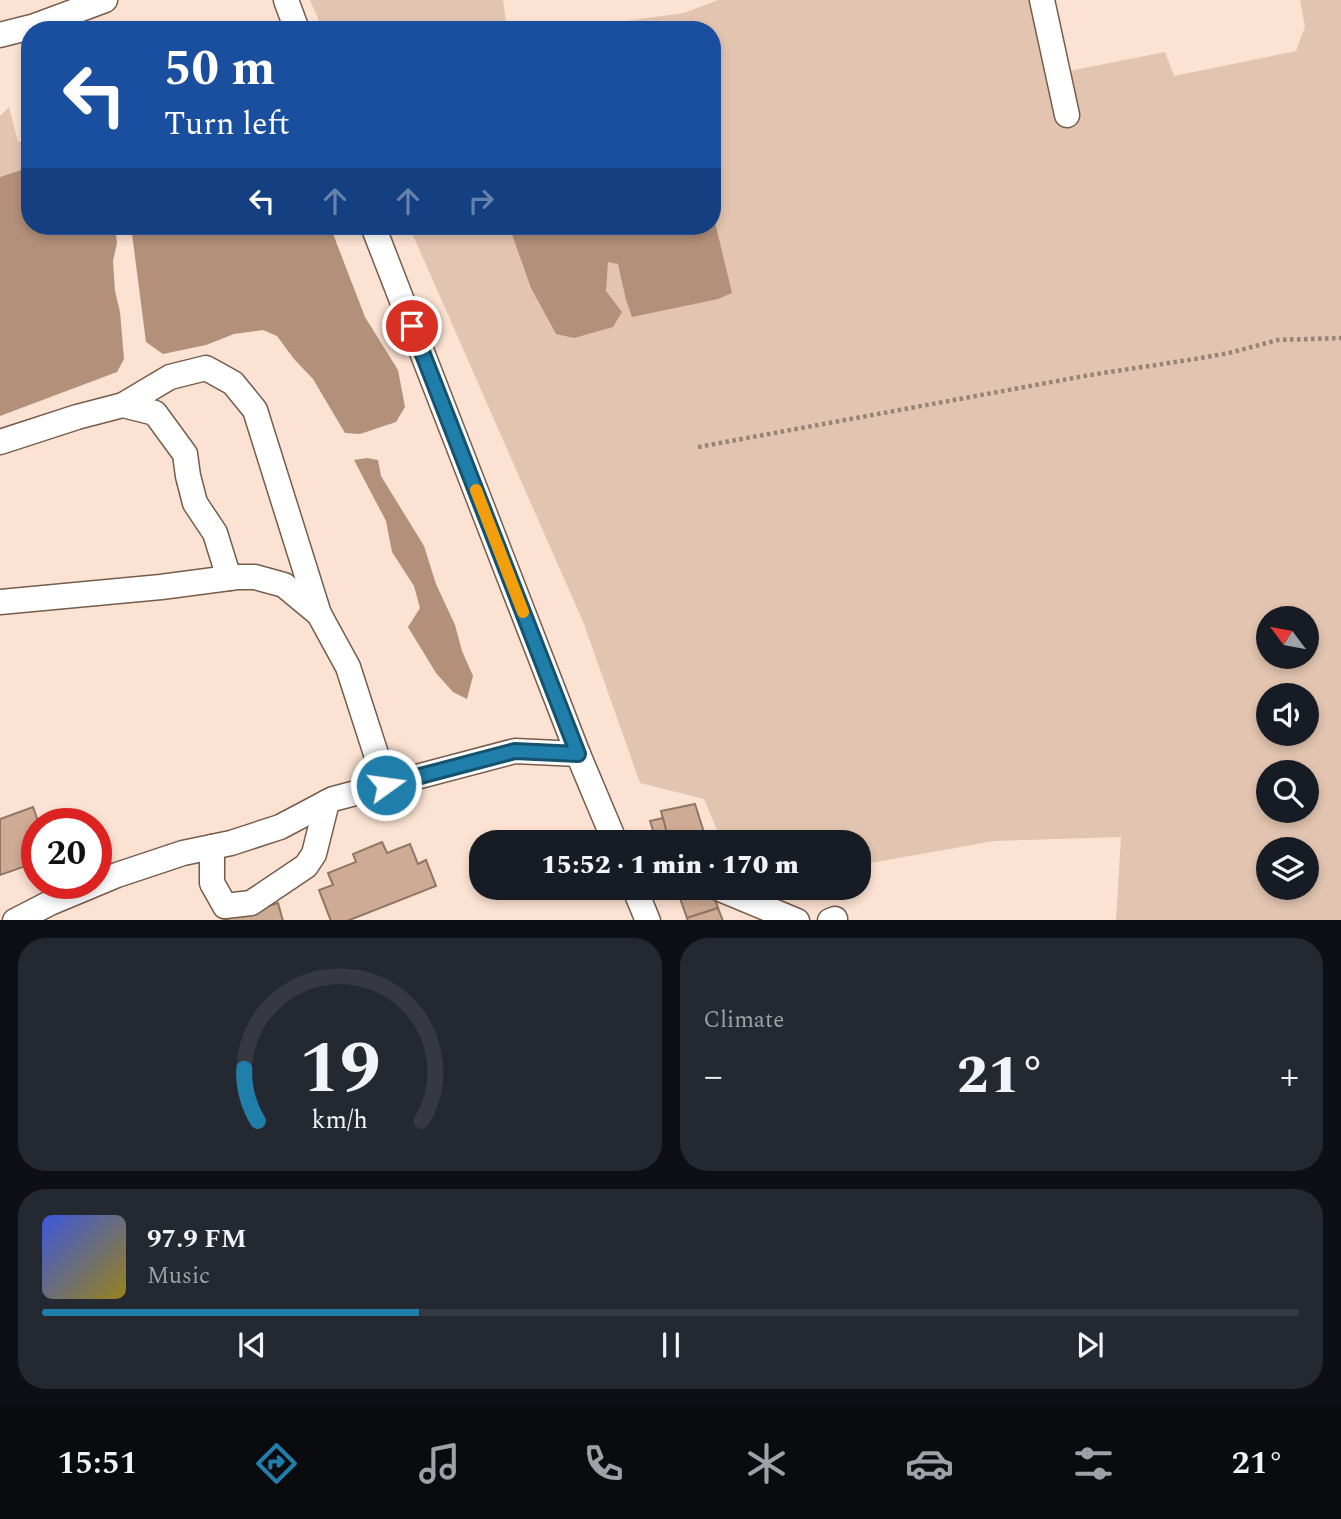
<!DOCTYPE html>
<meta charset="utf-8">
<style>
:root{--surface:#171b24;--page:#242831;--text:#f1f3f6;--muted:#9ea1a6;--line:#363941;--accent:#207eaa}
body{margin:0;font-family:Spectral,serif;background:var(--page);color:var(--text);height:100vh;display:flex;flex-direction:column;font-size:26px;white-space:nowrap}
*{box-sizing:border-box;margin:0}
p{font-size:23px;color:var(--muted)}
.icon{flex:none;width:38px;height:38px;fill:none;stroke:currentColor;stroke-width:2;stroke-linecap:round;stroke-linejoin:round}
.map{position:relative;height:920px;overflow:hidden}
.drawer{display:flex;flex-direction:column;gap:18px;padding:18px;background:#0d0f14;flex:1}
.drawer>*{flex:none}
.guide{position:absolute;left:21px;top:21px;width:700px;height:214px;border-radius:28px;box-shadow:0 4px 10px #0003;background:#1a4fa0;color:#fff;overflow:hidden}
.needle{width:46px;rotate:302deg}
.controls{position:absolute;left:1256px;top:606px;display:grid;gap:14px}
.controls a{display:grid;place-items:center;width:63px;height:63px;border-radius:50%;background:var(--surface);box-shadow:0 4px 10px #0003;font-size:35px}
.speed{position:absolute;left:21px;top:808px;display:flex;gap:14px;font-size:35px;font-weight:700;text-align:center}
.speed>*{display:grid;place-content:center;width:91px;height:91px;border-radius:50%;background:var(--surface);box-shadow:0 4px 10px #0003;line-height:1}
.speed .limit{border:10px solid #d22;background:#fff;color:#111}
.pin{position:absolute;display:grid;place-items:center;width:60px;height:60px;color:#fff;margin:-30px;border:4px solid #fff;border-radius:50%;box-shadow:0 2px 7px #0007}
.me{position:absolute;width:77px;margin:-38px;rotate:76deg;stroke-linejoin:round;filter:drop-shadow(0 0 5px #0008)}
.turn{display:flex;align-items:center;gap:24px;height:147px;padding:0 28px;font-size:32px}
.turn .icon{width:91px;height:91px;stroke-width:2.5}
.turn b{display:block;font-size:49px;line-height:60px}
.lanes{display:flex;align-items:center;height:66px;padding:0 28px;background:#0003;justify-content:center;gap:35px;direction:ltr}
.lanes .off{opacity:.35}
.big{font-size:52px;font-weight:800;line-height:1.1}
.drawer .card{flex:1;display:flex;flex-direction:column;justify-content:center;gap:10px;min-width:0;padding:0 24px;border-radius:28px;background:var(--page)}
.drawer .dial{align-items:center;gap:0}
.dial svg{height:182px;overflow:visible;fill:none;stroke:var(--line);stroke-width:7;stroke-linecap:round;text-anchor:middle}
.dial text{fill:var(--text);stroke:none}
.song{display:flex;align-items:center;gap:21px}
.cover{width:84px;height:84px;border-radius:10px;background:linear-gradient(135deg,hsl(230 70% 55%),hsl(50 70% 35%))}
.played{height:7px;border-radius:4px;background:linear-gradient(90deg,var(--accent) 30%,var(--line) 30%)}
.keys{display:flex;justify-content:space-around;direction:ltr}
.heat{display:flex;justify-content:space-between;align-items:center;font-size:38px;direction:ltr}
.drawer .tiles{flex:1;display:grid;gap:18px;grid-template-columns:1fr 1fr}
.card:last-child{grid-column:span 2}
.trip{position:absolute;left:469px;top:830px;width:402px;height:70px;border-radius:28px;background:var(--surface);box-shadow:0 4px 10px #0003;font-weight:800;line-height:70px;text-align:center}
.dock{display:flex;height:112px;justify-content:space-around;align-items:center;background:#090b0e;color:var(--muted)}
.dock .icon{width:49px;height:49px}
.dock .on{color:var(--accent)}
.dock b{font-size:32px;color:var(--text)}
.map>svg:first-child{display:block}
</style>
<div class="map">
<svg width="1341" height="921" viewBox="0 0 1341 921">
<rect width="100%" height="100%" fill="#fbe2d2"/>
<!-- green -->
<g fill="#e2c4b0" fill-rule="evenodd">
<polygon points="310,0 503,0 507,30 323,30"/>
<path d="M718,0H1032L1069,71L1165,52L1174,76L1296,51L1305,27L1300,0H1341V920H1116L1121,837L994,841L859,865V842H722L704,799L640,783L584,624L409,226H712V30H559L684,13ZM1269,618H1307V656H1269ZM1269,695H1307V733H1269ZM1269,772H1307V810H1269ZM1269,849H1307V887H1269Z"/>
<polygon points="9,107 18,142 30,140 30,167 0,177 0,116"/>
</g>
<!-- water -->
<g fill="#b2907a">
<polygon points="30,167 30,226 115,226 117,243 113,261 115,291 120,312 124,359 117,372 0,416 0,177"/>
<polygon points="712,210 732,293 718,299 632,317 626,300 618,264 608,262 606,291 622,312 613,327 574,338 556,334 531,288 509,226 712,226"/>
<polygon points="131,226 330,226 365,317 398,370 405,407 396,422 360,434 345,433 313,379 294,359 277,336 263,330 234,334 206,345 163,354 146,342"/>
<polygon points="367,458 378,460 381,476 424,546 436,584 455,625 462,651 473,676 467,699 453,692 436,673 408,627 420,608 414,586 392,552 386,521 354,460"/>
</g>
<!-- building -->
<g fill="#ceab94" stroke="#917664" stroke-width="2">
<polygon points="695,804 707,842 669,842 661,811"/>
<polygon points="33,807 39,824 37,824 37,862 0,875 0,819"/>
<polygon points="663,818 669,842 657,842 650,821"/>
<polygon points="382,842 387,853 410,844 418,864 426,860 436,886 347,921 331,921 319,890 333,885 328,873 356,862 353,854"/>
<polygon points="676,887 711,887 718,908 687,918"/>
<polygon points="278,903 283,921 221,921"/>
<polygon points="718,908 723,921 688,921 687,918"/>
</g>
<g fill="none" stroke-linecap="round" stroke-linejoin="round">
<!-- minor casing -->
<g stroke="#765c4b" stroke-width="27">
<g id="minor">
<polyline points="286,0 297,30"/>
<polyline points="1042,0 1067,115"/>
<polyline points="0,35 35,26 105,0"/>
<polyline points="373,226 578,754 615,842"/>
<polyline points="123,405 170,377 206,368 233,383 255,410 319,614"/>
<polyline points="0,442 77,417 123,405 155,413 185,454 188,476 195,503 215,533 229,578"/>
<polyline points="0,602 161,587 237,577 255,577 284,585 319,614 348,667 386,785"/>
<polyline points="212,847 212,883 225,906 251,903 306,866 314,854 327,802"/>
<polyline points="634,887 648,921"/>
<polyline points="720,889 797,921"/>
<polyline points="15,921 50,903 117,875 183,853 231,843 280,827 333,799 515,751 578,754"/>
<polyline points="830,921 835,919"/>
</g>
</g>
<!-- path -->
<polyline stroke="#968478" stroke-width="4.5" stroke-dasharray="3.5 3.5" stroke-linecap="butt" points="698,447 1090,375 1195,359 1229,353 1278,340 1341,338"/>
<!-- minor -->
<use href="#minor" stroke="#fff" stroke-width="24"/>
</g>
<g fill="none" stroke-linecap="round" stroke-linejoin="round">
<!-- route casing -->
<g stroke="#15526e" stroke-width="18">
<polyline id="route" points="386,785 515,751 578,754 412,326"/>
</g>
<!-- route -->
<use href="#route" stroke="#207eaa" stroke-width="12"/>
<!-- slow -->
<polyline stroke="#f59e0b" stroke-width="12" points="476,490 523,612"/>
</g>
</svg>
<div class="controls">
<a><svg class="needle" viewBox="-14 -14 28 28"><path d="M0-13l5 13h-10z" fill="#e53935"/><path d="M0 13l5-13h-10z" fill="#9ea1a6"/></svg></a>
<a><svg class="icon" aria-label="sound" viewBox="0 0 24 24"><path d="M4 9h4l5-4v14l-5-4H4zM17 9q2 3 0 6"/></svg></a>
<a><svg class="icon" aria-label="search" viewBox="0 0 24 24"><circle cx="10" cy="10" r="6"/><path d="M15 15l6 6"/></svg></a>
<a><svg class="icon" aria-label="layers" viewBox="0 0 24 24"><path d="M12 4l9 5-9 5-9-5zM3 14l9 5 9-5"/></svg></a>
</div>
<div class="speed"><div class="limit">20</div></div>
<div class="pin" style="left:412px;top:326px;background:#d93025"><svg class="icon" aria-label="arrive" viewBox="0 0 24 24"><path d="M6 21V4h12l-3 4 3 4H6"/></svg></div>
<svg class="me" style="left:386px;top:785px" viewBox="-20 -20 40 40"><circle r="17" fill="#207eaa" stroke="#fff" stroke-width="3"/><path d="M0-11L8 9 0 5-8 9z" fill="#fff"/></svg>
<div class="trip">15:52 · 1 min · 170 m</div>
<div class="guide">
<div class="turn"><svg class="icon" aria-label="left" viewBox="0 0 24 24"><path d="M17 20v-9H6M10 6l-5 5 5 5"/></svg><div><b>50 m</b>Turn left</div></div>
<div class="lanes"><svg class="icon" aria-label="left" viewBox="0 0 24 24"><path d="M17 20v-9H6M10 6l-5 5 5 5"/></svg><svg class="icon off" aria-label="ahead" viewBox="0 0 24 24"><path d="M12 20V5M6 11l6-6 6 6"/></svg><svg class="icon off" aria-label="ahead" viewBox="0 0 24 24"><path d="M12 20V5M6 11l6-6 6 6"/></svg><svg class="icon off" aria-label="right" viewBox="0 0 24 24"><path d="M7 20v-9h11M14 6l5 5-5 5"/></svg></div>
</div>
</div>
<section class="drawer">
<div class="tiles">
<div class="card dial"><svg viewBox="0 0 100 80">
<path d="M14 69A42 42 0 1 1 86 69"/>
<path d="M14 69A42 42 0 0 1 8 46" stroke="#207eaa"/>
<text x="50" y="56" font-size="32" font-weight="700">19</text>
<text x="50" y="72" font-size="11">km/h</text>
</svg></div>
<div class="card"><p>Climate</p>
<div class="heat"><a>−</a><b class="big">21°</b><a>+</a></div>
</div>
<div class="card">
<div class="song"><i class="cover"></i><div><b>97.9 FM</b><p>Music</p></div></div>
<div class="played"></div>
<div class="keys"><svg class="icon" aria-label="previous" viewBox="0 0 24 24"><path d="M18 5L8 12l10 7zM5 5v14"/></svg><svg class="icon" aria-label="pause" viewBox="0 0 24 24"><path d="M8 5v14M16 5v14"/></svg><svg class="icon" aria-label="next" viewBox="0 0 24 24"><path d="M6 5l10 7-10 7zM19 5v14"/></svg></div>
</div>
</div>
</section>
<nav class="dock">
<b>15:51</b>
<svg class="icon on" aria-label="directions" viewBox="0 0 24 24"><path d="M12 3l9 9-9 9-9-9zM9 14v-3h6M13 9l2 2-2 2"/></svg>
<svg class="icon" aria-label="music" viewBox="0 0 24 24"><path d="M9 18V5l10-2v13"/><circle cx="6" cy="18" r="3"/><circle cx="16" cy="16" r="3"/></svg>
<svg class="icon" aria-label="phone" viewBox="0 0 24 24"><path d="M5 4h4l2 5-3 2q2 4 5 5l2-3 5 2v4C11 20 4 13 5 4z"/></svg>
<svg class="icon" aria-label="climate" viewBox="0 0 24 24"><path d="M12 3v18M4 7l16 10M4 17L20 7"/></svg>
<svg class="icon" aria-label="car" viewBox="0 0 24 24"><path d="M5 17H2v-5l4-1 3-4h7l3 4 3 1v5h-3M9 17h6M6 11h13"/><circle cx="7" cy="17" r="2"/><circle cx="17" cy="17" r="2"/></svg>
<svg class="icon" aria-label="filters" viewBox="0 0 24 24"><path d="M4 7h16M4 17h16"/><circle cx="9" cy="7" r="2"/><circle cx="15" cy="17" r="2"/></svg>
<b>21°</b>
</nav>
